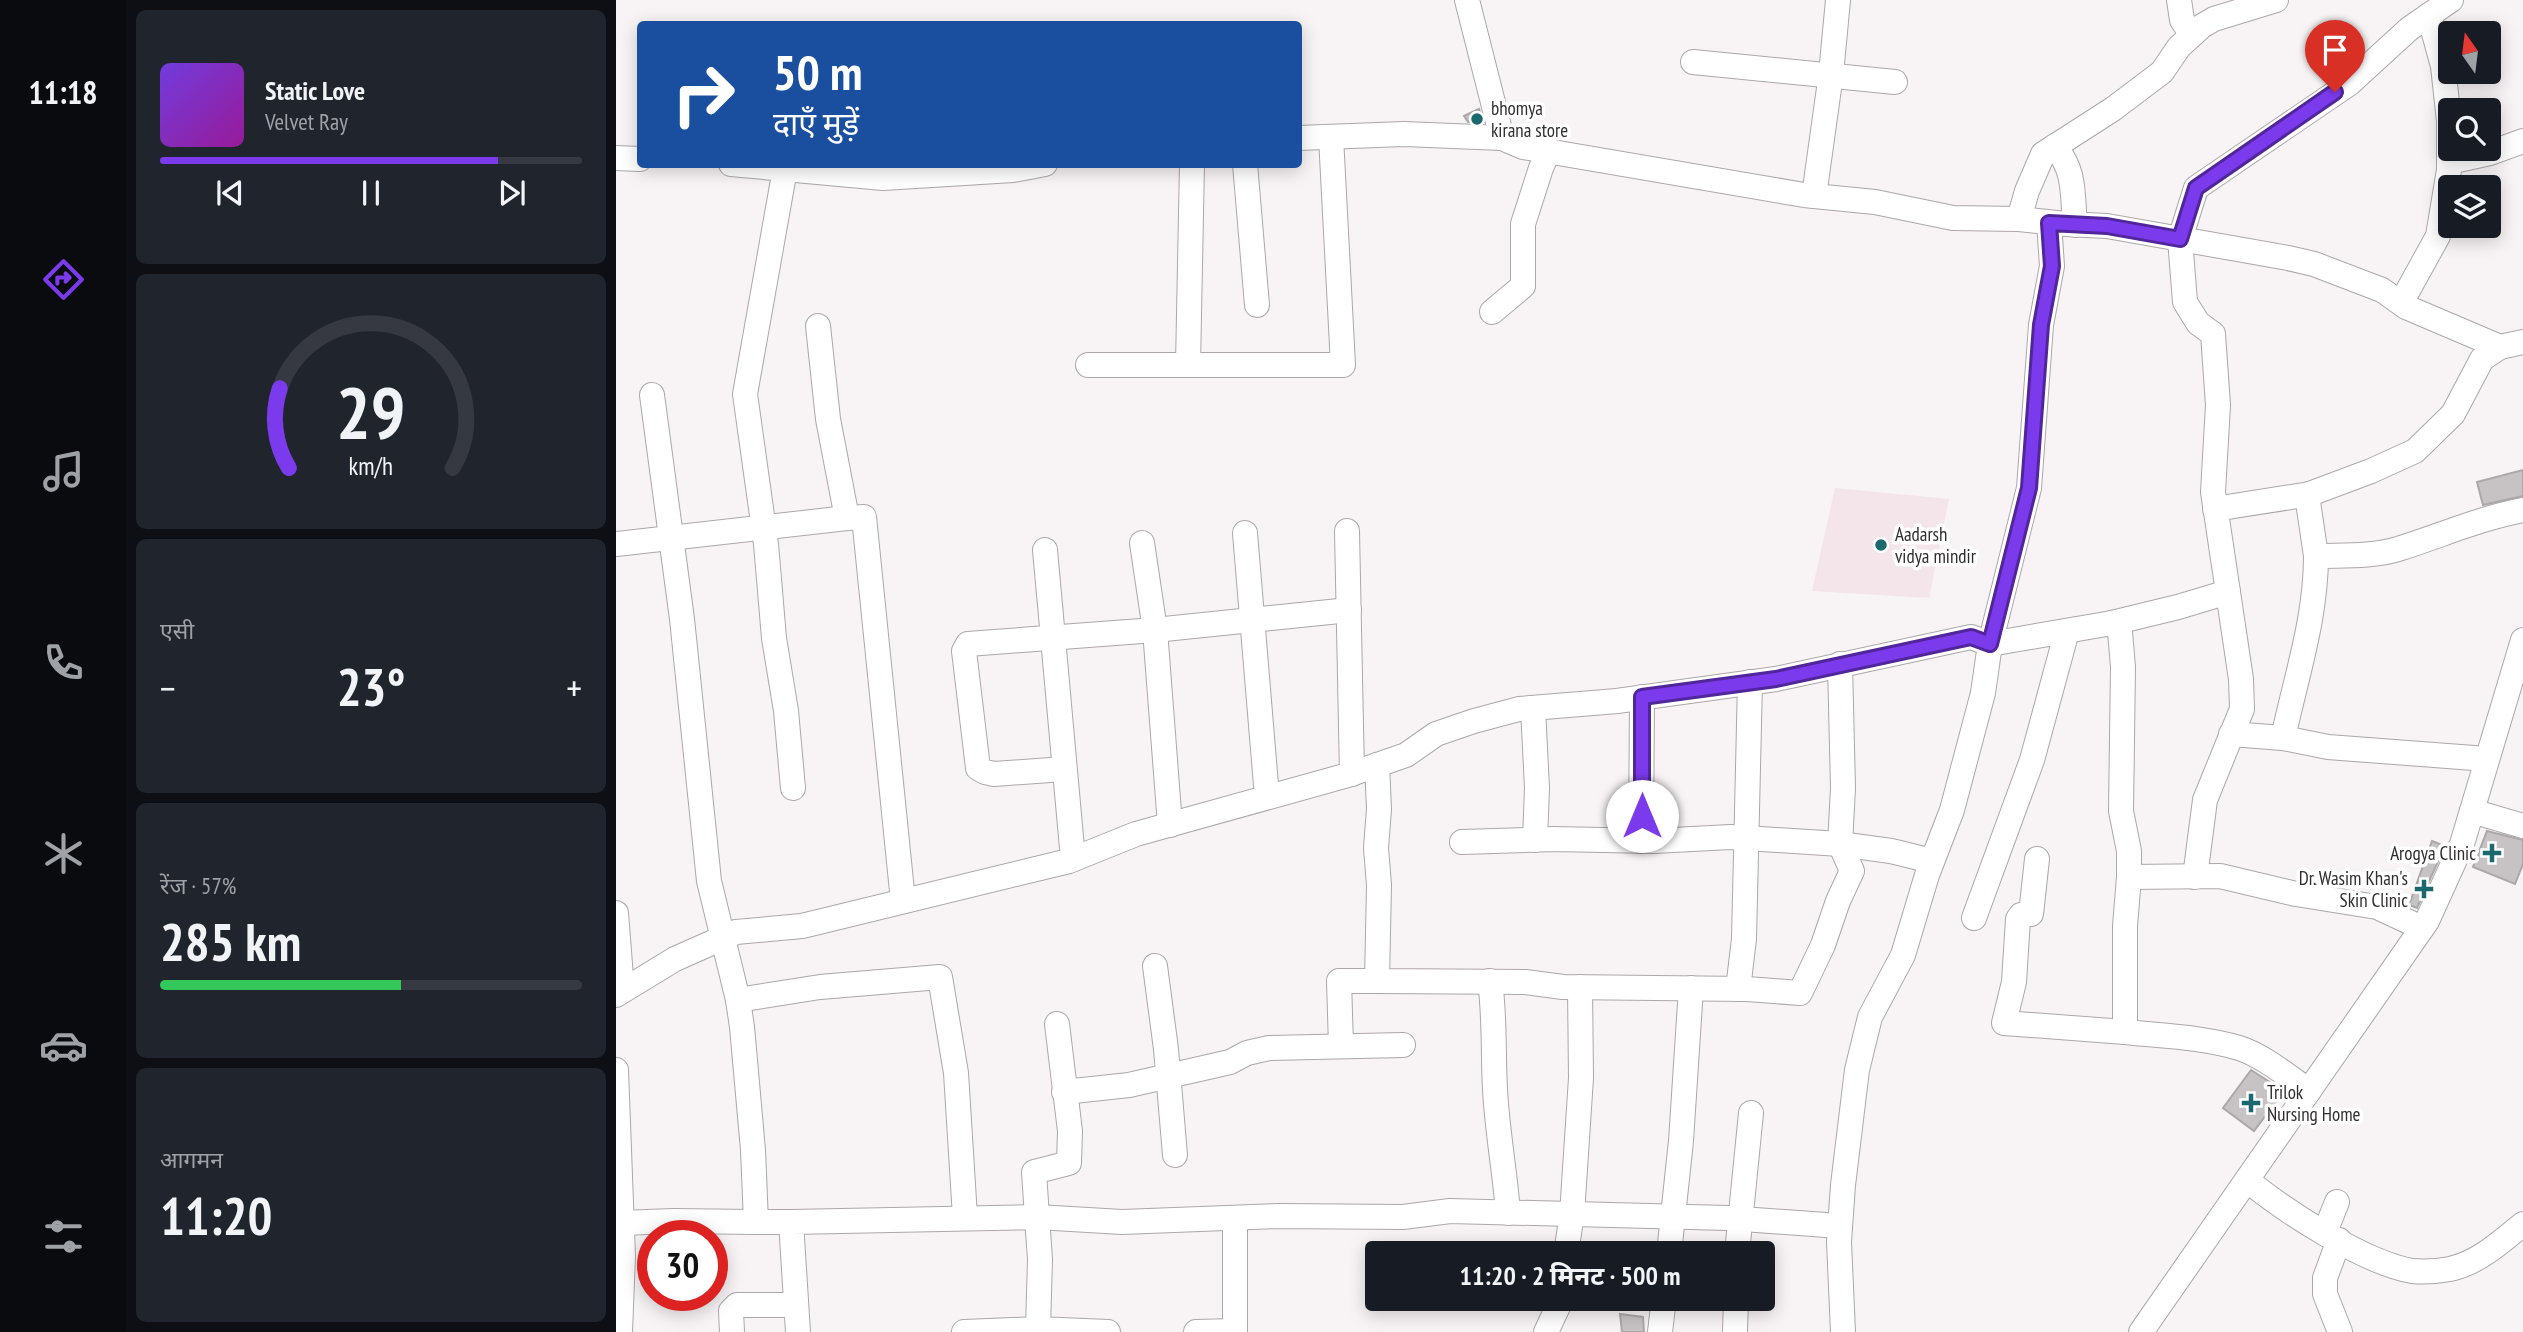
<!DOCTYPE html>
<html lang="hi">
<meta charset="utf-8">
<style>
:root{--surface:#171b24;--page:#20242c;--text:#f1f3f6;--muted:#9ea1a6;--line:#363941;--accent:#7c3aed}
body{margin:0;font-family:"PT Sans Narrow","Noto Sans Devanagari",sans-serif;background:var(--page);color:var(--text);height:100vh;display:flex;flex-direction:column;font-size:26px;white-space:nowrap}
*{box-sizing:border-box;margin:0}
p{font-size:23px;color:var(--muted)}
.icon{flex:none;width:38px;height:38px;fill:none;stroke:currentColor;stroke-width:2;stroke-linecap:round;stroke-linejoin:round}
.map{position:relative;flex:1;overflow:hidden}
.sheet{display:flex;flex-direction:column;gap:10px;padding:10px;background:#0d0f14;width:490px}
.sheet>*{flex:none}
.hud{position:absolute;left:21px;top:21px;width:665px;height:147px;border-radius:7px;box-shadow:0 4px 18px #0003;background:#1a4fa0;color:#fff;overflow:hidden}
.needle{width:46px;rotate:346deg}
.tools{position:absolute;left:1822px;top:21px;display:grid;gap:14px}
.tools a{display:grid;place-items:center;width:63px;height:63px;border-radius:7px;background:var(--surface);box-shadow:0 4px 18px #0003;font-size:35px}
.speed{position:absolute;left:21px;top:1220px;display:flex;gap:14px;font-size:35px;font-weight:700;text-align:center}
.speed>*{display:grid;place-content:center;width:91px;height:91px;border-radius:50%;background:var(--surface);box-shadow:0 4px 18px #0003;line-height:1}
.speed .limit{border:10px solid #d22;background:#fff;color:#111}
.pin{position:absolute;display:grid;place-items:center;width:60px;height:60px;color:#fff;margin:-72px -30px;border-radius:50% 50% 50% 0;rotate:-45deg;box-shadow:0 0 7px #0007}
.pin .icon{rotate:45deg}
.me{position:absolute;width:77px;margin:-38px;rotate:0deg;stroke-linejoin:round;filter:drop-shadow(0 0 5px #0008)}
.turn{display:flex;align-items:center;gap:24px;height:147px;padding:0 21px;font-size:32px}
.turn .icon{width:91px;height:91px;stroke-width:2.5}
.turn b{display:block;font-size:49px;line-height:60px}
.big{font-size:52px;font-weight:700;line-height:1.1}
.sheet .card{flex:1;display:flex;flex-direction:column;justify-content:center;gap:10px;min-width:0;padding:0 24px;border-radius:10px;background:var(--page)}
.sheet .dial{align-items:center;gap:0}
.dial svg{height:182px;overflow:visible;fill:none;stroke:var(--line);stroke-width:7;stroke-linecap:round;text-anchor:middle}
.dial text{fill:var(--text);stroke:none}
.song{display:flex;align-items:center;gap:21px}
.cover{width:84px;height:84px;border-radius:10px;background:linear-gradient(135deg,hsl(260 70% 55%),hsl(300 70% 35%))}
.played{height:7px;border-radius:4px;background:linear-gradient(90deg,var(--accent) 80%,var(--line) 80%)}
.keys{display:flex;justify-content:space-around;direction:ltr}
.heat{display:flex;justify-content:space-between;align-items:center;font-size:38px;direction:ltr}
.charge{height:10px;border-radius:5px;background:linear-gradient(90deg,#34c759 57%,var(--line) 0)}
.trip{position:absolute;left:749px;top:1241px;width:410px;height:70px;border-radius:7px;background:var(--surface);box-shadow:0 4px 18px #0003;font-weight:700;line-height:70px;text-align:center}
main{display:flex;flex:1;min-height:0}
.menu{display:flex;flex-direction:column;width:126px;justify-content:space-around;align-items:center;background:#090b0e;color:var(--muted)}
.menu .icon{width:49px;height:49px}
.menu .active{color:var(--accent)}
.menu b{font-size:32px;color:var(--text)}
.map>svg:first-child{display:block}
</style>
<main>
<nav class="menu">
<b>11:18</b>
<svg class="icon active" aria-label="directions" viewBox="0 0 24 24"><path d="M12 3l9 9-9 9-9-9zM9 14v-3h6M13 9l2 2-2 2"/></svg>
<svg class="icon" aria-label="music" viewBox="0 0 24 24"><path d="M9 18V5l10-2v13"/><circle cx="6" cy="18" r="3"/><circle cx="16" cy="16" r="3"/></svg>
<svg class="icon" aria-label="phone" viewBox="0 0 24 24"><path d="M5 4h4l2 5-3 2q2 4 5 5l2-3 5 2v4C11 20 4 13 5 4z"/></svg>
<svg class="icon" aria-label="climate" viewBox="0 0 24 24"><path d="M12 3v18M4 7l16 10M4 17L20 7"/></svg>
<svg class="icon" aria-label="car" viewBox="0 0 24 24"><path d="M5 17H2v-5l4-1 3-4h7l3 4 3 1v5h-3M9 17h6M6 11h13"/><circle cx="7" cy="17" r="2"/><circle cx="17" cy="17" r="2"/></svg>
<svg class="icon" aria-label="filters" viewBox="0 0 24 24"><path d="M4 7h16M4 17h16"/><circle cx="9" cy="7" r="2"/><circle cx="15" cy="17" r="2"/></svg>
</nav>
<section class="sheet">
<div class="card">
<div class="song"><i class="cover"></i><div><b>Static Love</b><p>Velvet Ray</p></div></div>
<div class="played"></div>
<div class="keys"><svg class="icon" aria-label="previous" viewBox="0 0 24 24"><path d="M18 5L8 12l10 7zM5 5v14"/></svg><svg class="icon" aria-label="pause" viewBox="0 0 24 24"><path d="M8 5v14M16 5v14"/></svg><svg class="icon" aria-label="next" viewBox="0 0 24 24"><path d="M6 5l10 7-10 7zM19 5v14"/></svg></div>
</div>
<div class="card dial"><svg viewBox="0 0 100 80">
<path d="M14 69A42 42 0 1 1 86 69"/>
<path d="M14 69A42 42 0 0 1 10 34" stroke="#7c3aed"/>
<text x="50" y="56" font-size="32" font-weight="700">29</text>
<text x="50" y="72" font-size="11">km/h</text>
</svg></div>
<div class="card"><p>एसी</p>
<div class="heat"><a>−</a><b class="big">23°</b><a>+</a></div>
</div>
<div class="card"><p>रेंज · 57%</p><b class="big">285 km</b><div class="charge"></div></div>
<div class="card"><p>आगमन</p><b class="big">11:20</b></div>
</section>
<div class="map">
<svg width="1907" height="1332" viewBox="0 0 1907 1332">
<rect width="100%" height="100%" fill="#f8f3f4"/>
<!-- built -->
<polygon fill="#f3e5e9" points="1219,488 1333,499 1313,598 1196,591"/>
<!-- building -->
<g fill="#c7c3c4" stroke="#aca7a9" stroke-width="2">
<polygon points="863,109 867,122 852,122 848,116"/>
<polygon points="1907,470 1907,496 1867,505 1861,482"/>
<polygon points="1871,831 1907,840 1907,864 1899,884 1857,867"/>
<polygon points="1816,841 1829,846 1801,908 1793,905"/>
<polygon points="1635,1070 1668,1091 1638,1131 1607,1108"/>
<polygon points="1004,1314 1027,1317 1028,1332 1006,1332"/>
</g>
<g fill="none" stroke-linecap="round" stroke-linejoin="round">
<!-- minor casing -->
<g stroke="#aca7a9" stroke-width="26">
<g id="minor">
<polyline points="851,0 886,138 907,147 1188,195 1259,202 1337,218 1403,219 1450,224 1491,226 1672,258 1698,264 1766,290 1790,307 1884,347 1907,342"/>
<polyline points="1563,0 1566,20 1576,35"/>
<polyline points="1077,62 1279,82"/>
<polyline points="682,138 788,134 886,138"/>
<path d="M1439,146C1460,173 1456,192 1459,225"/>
<polyline points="0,158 24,159"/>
<polyline points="1833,162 1874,153 1907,141"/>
<polyline points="115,164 267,178 397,170 429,164"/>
<polyline points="576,164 572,365 727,365 715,137"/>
<polyline points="629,164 641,305"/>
<polyline points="169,169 129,394 150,544 158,638 170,711 177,788"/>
<polyline points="1198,196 1215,74 1222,0"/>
<polyline points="1403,219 1411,191 1427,154 1497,109 1546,72 1563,47 1586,26 1598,19 1660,0"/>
<polyline points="1433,223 1436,266 1425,325 1413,488 1374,644 1496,623 1504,632 1507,667 1505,811 1513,851 1513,877"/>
<polyline points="1785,303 1822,236 1833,170 1833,121 1827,66 1813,15"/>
<polyline points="876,312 907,286 907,224 925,168 933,150"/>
<polyline points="472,365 572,365"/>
<polyline points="36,395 66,619 93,881 122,1000 126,1027 137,1150 140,1222 175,1222"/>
<polyline points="1599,509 1694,494"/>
<polyline points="231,518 248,517 287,901"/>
<polyline points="731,531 736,774"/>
<polyline points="629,533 651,797"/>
<polyline points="526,543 539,630 554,825"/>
<polyline points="0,544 231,518 212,419 202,326"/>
<polyline points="429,550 457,859"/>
<polyline points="1700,556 1691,495 1755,471 1799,451 1837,414 1866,359 1884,347"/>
<polyline points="1496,623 1562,607 1612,592"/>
<polyline points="917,708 921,788 919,840"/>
<polyline points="1615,734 1667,738 1712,747 1871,759"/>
<path d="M1667,738C1680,677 1700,619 1700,556C1727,555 1756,557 1782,549C1824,536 1864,518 1907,510"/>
<polyline points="761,765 763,809 760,848 763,885 761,981 909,982 947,987 1131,989 1184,993 1207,945 1222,901 1236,871 1224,844 1227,788 1224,664"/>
<polyline points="448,769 378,774 369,772 362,768 348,651 352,644 539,630 733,610"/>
<polyline points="1856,811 1907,826"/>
<polyline points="1025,841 1026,697"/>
<polyline points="846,842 937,839 1038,841 1114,837 1224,844 1275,851 1316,861"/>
<polyline points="1421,859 1415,914 1405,915 1402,919 1398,982 1388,1023 1509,1032"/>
<polyline points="1579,877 1589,800 1626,709 1625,679 1597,492 1602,405 1597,334 1582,323 1569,302 1564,239 1580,188 1734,83 1793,29 1835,0"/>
<polyline points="0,913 6,990"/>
<polyline points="1358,918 1416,760 1451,631"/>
<polyline points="539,966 550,1049 559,1155"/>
<path d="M874,981C879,1017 877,1053 879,1089C881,1130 889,1172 892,1213"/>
<polyline points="1122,989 1128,939 1134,682"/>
<polyline points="0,995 59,959 120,932 186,926 453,861 520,834 732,775 790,755 820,734 858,721 903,709 1001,701 1160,679 1355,637 1374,644 1367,693 1336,810 1311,875 1287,955 1254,1017 1241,1070 1227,1185 1223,1242 1227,1332"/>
<polyline points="122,1000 204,987 324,977 340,1073 349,1217"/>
<polyline points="441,1024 454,1131 453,1163 418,1172 421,1217 506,1222 663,1216 787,1217 834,1211 1112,1218 1224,1226"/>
<polyline points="725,1046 723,981 761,981"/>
<polyline points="0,1070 7,1256 4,1332"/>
<path d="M1693,1091C1673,1077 1646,1055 1623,1048C1587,1037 1546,1036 1509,1032V926L1513,877L1604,876L1680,894L1761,907L1806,928"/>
<polyline points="448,1092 513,1085 614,1062 631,1053 653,1048 787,1045"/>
<path d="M1631,1180C1670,1212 1747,1262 1796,1271C1806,1272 1823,1271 1834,1269C1862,1263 1885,1242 1907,1224"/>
<polyline points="619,1218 619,1332"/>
<polyline points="6,1223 57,1221 140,1222"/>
<polyline points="1709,1232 1721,1202"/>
<polyline points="1723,1240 1709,1278 1709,1294 1724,1332"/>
<polyline points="950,1253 956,1214 965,1078 964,987"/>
<polyline points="1053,1253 1065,1141 1075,988"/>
<polyline points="1121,1253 1135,1113"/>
<polyline points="116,1332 115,1311 121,1305 179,1305"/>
<polyline points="182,1332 175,1222 421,1217 424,1259 422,1329 492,1332"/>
<polyline points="348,1332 422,1329 422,1332"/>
<polyline points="580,1332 619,1331"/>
<polyline points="930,1332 946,1298"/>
<polyline points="1044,1332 1048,1298"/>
<polyline points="1119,1332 1120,1298"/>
<polyline points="1525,1332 1811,921 1846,844 1907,640"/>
</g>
</g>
<!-- minor -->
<use href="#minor" stroke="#fff" stroke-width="24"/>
</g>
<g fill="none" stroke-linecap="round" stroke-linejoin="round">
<!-- route casing -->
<g stroke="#51269a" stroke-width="18">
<polyline id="route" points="1026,816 1026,697 1160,679 1355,637 1374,644 1413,488 1425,325 1436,266 1433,223 1491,226 1564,239 1580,188 1719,92"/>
</g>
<!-- route -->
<use href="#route" stroke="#7c3aed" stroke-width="12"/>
</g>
<!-- markers -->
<g fill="#1c686f" stroke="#fff" stroke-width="2.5">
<circle cx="861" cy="119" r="7"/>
<circle cx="1265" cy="545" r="7"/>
<path d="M1872.5 842.5h7v7h7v7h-7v7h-7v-7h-7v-7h7z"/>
<path d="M1804.5 878.5h7v7h7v7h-7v7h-7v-7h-7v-7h7z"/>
<path d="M1631.5 1092.5h7v7h7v7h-7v7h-7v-7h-7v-7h7z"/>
</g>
<g text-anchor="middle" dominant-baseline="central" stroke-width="7" stroke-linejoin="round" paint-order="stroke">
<!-- poi labels -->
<g font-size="19" fill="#2f2d2d" stroke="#fff" text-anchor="start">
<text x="875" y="108">bhomya<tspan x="875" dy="22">kirana store</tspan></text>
<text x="1279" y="534">Aadarsh<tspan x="1279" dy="22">vidya mindir</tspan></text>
<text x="1860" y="853" text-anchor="end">Arogya Clinic</text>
<text x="1792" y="878" text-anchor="end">Dr. Wasim Khan's<tspan x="1792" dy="22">Skin Clinic</tspan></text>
<text x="1651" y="1092">Trilok<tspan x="1651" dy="22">Nursing Home</tspan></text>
</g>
</g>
</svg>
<div class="tools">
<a><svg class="needle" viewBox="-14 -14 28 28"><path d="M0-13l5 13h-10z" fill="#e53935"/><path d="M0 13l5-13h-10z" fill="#9ea1a6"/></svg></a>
<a><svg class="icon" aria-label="search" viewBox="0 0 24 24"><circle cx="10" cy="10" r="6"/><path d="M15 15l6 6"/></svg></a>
<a><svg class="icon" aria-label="layers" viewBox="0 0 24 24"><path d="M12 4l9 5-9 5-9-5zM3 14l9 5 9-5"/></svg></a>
</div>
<div class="speed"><div class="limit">30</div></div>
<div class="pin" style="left:1719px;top:92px;background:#d93025"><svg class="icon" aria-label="arrive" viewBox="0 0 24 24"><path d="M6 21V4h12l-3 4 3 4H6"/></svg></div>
<svg class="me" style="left:1026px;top:816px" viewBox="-20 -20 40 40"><circle r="19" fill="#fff"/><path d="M0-13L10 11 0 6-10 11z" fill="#7c3aed"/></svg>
<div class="trip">11:20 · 2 मिनट · 500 m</div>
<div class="hud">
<div class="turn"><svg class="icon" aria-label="right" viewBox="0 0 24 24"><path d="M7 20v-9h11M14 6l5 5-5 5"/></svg><div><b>50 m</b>दाएँ मुड़ें</div></div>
</div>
</div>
</main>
